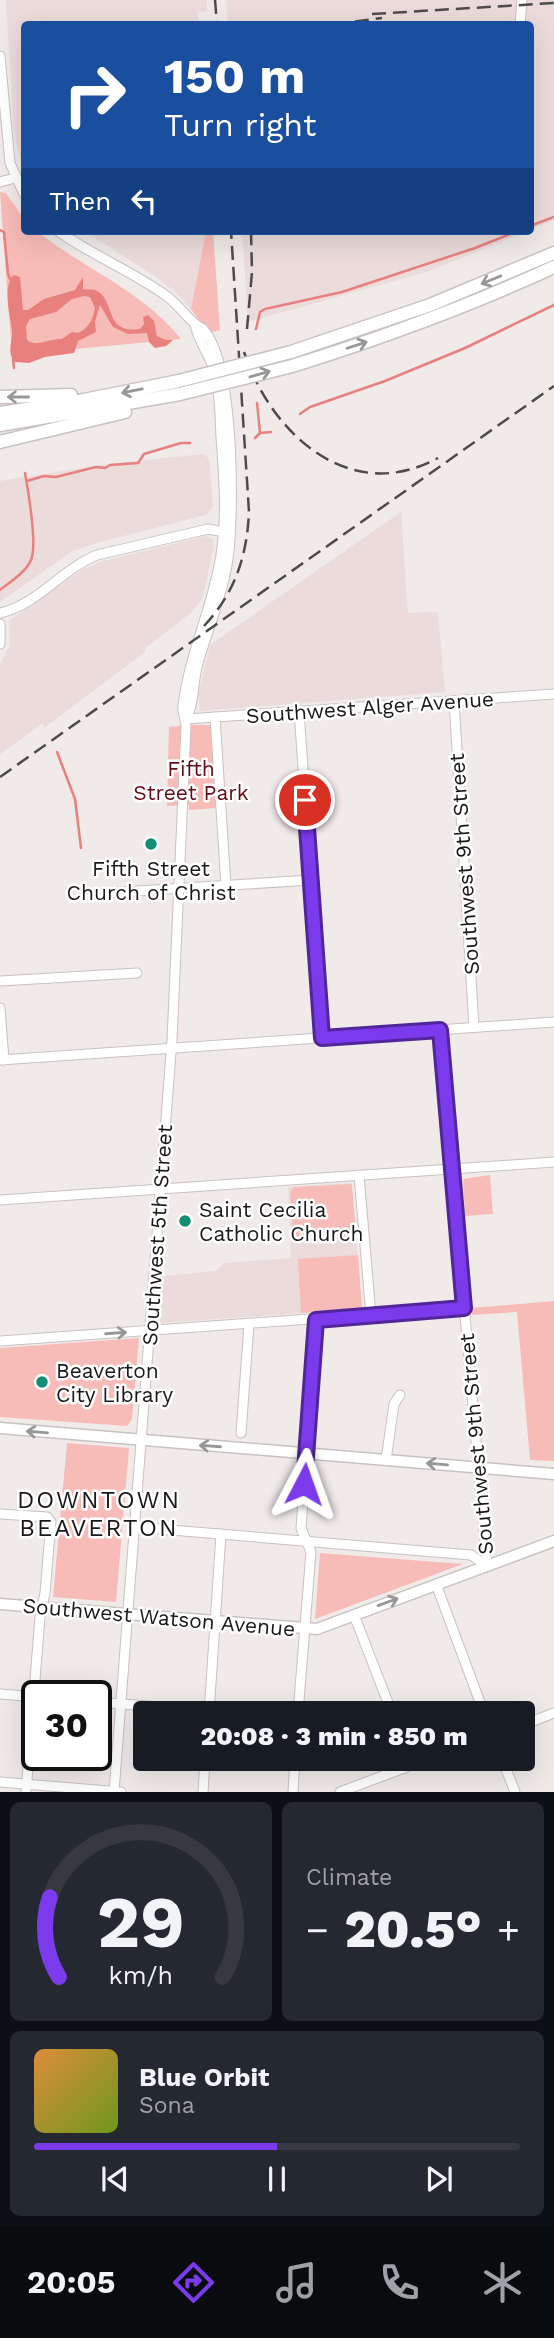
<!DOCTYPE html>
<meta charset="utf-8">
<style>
:root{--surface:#171b24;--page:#242831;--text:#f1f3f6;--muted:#9ea1a6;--line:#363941;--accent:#7c3aed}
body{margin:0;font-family:"Work Sans",sans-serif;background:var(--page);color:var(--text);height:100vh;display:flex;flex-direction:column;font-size:26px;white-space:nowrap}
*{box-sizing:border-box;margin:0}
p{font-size:23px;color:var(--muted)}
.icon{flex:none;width:38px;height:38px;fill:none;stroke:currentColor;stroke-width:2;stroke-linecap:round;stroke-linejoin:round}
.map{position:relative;height:1792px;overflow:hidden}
.panel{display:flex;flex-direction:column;gap:10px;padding:10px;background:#0d0f14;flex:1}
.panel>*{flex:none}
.hud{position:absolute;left:21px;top:21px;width:513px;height:214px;border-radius:7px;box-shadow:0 7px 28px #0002;background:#1a4fa0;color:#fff;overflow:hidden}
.speed{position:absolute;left:21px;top:1680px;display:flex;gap:14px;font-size:35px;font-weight:700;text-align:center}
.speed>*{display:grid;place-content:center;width:91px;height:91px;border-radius:50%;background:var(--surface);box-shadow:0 7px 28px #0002;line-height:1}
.speed .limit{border:4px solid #111;border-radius:10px;background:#fff;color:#111}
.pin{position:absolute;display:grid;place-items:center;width:60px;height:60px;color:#fff;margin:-30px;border:4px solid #fff;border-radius:50%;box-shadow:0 2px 7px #0007}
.me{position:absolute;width:77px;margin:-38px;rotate:4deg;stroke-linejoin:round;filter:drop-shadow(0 0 5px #0008)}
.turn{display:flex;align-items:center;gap:24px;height:147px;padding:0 28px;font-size:32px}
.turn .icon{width:91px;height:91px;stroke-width:2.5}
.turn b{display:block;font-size:49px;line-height:60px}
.then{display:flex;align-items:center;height:66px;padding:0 28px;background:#0003;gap:14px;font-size:26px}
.big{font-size:52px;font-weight:800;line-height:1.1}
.panel .card{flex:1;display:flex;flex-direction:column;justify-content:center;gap:10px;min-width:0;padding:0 24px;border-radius:10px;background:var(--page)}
.panel .dial{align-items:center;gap:0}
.dial svg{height:182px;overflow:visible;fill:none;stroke:var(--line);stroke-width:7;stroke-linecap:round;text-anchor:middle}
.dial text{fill:var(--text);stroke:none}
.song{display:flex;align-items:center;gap:21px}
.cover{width:84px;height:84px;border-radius:10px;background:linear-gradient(135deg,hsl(30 70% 55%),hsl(80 70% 35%))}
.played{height:7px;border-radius:4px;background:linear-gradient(90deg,var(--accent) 50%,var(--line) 50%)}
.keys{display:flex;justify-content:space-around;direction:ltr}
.heat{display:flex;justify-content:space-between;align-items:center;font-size:38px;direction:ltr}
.panel .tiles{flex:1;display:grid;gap:10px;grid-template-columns:1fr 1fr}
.card:last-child{grid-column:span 2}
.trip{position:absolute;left:133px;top:1701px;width:402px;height:70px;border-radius:7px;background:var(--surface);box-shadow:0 7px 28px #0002;font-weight:800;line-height:70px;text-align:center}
.menu{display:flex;height:112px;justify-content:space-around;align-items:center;background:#090b0e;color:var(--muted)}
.menu .icon{width:49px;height:49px}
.menu .on{color:var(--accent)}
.menu b{font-size:32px;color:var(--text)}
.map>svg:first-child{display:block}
</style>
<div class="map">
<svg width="554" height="1792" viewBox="0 0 554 1792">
<rect width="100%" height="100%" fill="#f0eae9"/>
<!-- built -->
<g fill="#ebdcdb">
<polygon points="6,0 207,0 207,11 198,12 199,24 24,24 24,169 17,149 14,130"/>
<polygon points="226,0 554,0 554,220 530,230 530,24 228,24"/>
<polygon points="84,231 206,231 191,309 173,290 156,277"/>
<polygon points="242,231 528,231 430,271 248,322"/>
<polygon points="204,454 209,459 213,506 206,515 96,543 71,552 0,602 0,481 106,464"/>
<polygon points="401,512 408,613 438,612 445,692 200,711 198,695 210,645"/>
<polygon points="205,536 212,538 214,545 203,597 191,613 145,648 146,651 44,728 43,723 0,754 0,664 10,645 9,621 82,570 100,562"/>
<polygon points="351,1183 362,1309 160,1323 163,1276 216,1271 224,1263 291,1258 288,1187"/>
</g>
<!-- green -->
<g fill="#f8bcb8">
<path d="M0,192L6,193L24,219V231H37C84,269 143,291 181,339L12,355Z"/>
<polygon points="206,231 213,231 220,330 208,333 191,309"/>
<polygon points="192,725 211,725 216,808 189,810 189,805 167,806 169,727"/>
<polygon points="490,1175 493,1214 465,1216 463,1179"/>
<polygon points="352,1184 356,1234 355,1238 339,1239 338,1234 293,1237 290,1192 294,1187"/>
<polygon points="358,1255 362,1309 301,1313 298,1259"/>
<polygon points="554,1301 554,1461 530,1460 517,1312 472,1315 471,1308"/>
<polygon points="139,1338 132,1419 127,1426 0,1417 0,1348"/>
<polygon points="67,1443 129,1448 116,1602 53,1597"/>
<polygon points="320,1553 463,1564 315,1619"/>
</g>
<!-- water -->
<path fill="#e8807e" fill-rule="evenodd" d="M14,275L20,277L23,310H28L44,299L75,290L83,277V289C87,290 91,289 95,290C117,299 102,334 140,329L144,324L143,317L148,315L154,321L157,336L166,340H173L166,346L155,348L149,342L147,333L128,334L113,327L100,305L95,322L96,332L78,341L74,353L45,357L29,363L15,362C6,352 13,342 12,330C10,315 2,285 14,275ZM84,296L90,297L95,308C93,319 89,328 78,333L72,332L62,339C50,338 37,348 27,340L26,326L30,319L56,312L72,299Z"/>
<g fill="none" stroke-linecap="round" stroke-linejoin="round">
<!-- stream -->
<g stroke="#e8807e" stroke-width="2.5">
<polyline points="530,226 554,217"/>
<polyline points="0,230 4,232 8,274 10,279"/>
<polyline points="256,329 260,312 265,309 342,292 475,248 518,231"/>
<polyline points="13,359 14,368"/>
<polyline points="257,403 260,433"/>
<polyline points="300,414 310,407 385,381 465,348 554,305"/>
<polyline points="255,438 260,433 271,432"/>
<polyline points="27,481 44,476 56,477 96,467 105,468 110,465 138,463 144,454 181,443 190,443"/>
<path d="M0,590C10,582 26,572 31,560C38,544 28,491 25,473"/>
<polyline points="57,752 75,799 81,848"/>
</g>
<!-- minor casing -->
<g stroke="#c9c2c2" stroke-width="11">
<g id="minor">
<polyline points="520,24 522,0"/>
<polyline points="0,56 10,163 24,194"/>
<polyline points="0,182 15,178"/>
<path d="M58,231C93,256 134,272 168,297C178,305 185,315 194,323C197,326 201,327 203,329C235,363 235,519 227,565C221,600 206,633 197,667C193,683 194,705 186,719"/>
<path d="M0,613C37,605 62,569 97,555L208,529L230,533"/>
<polyline points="0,624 0,644"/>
<polyline points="454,701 474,1027"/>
<polyline points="299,711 322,1038"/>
<polyline points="215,717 226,886"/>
<polyline points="186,719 554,694"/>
<polyline points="106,893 311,880"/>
<polyline points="0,981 137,973"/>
<polyline points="0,1008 4,1060"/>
<polyline points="440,1030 487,1566"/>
<polyline points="0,1060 554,1022"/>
<polyline points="359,1175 371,1316"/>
<polyline points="0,1200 554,1162"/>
<polyline points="0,1341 464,1308"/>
<polyline points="241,1433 249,1324"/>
<polyline points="386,1460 394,1404 400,1395"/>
<polyline points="0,1514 47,1517 51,1522 45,1593 40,1617 26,1792"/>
<polyline points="135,1527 471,1555 487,1566"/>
<polyline points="436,1584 484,1713"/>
<polyline points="354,1615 392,1713"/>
<polyline points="0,1694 37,1697"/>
<polyline points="96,1702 238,1713"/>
<polyline points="209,1713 221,1534"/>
<polyline points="298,1713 311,1552 301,1528 316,1319"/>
<polyline points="523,1725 554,1713"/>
<polyline points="502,1759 515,1792"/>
<polyline points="0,1782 121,1792"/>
<path d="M114,1792L172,1040L186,727C186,719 182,714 183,705C190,652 213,607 221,555C227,516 224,477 221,437C220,416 220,394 215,373C211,356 198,342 195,324"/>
<polyline points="203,1792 205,1759"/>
<polyline points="293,1792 295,1759"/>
<polyline points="340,1792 428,1759"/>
</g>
</g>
<!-- major casing -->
<g stroke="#c9c2c2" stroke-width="13">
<g id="major">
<polyline points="0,1428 554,1474"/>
<polyline points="0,1604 317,1629 554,1541"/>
</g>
</g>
<!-- highway casing -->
<g stroke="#c9c2c2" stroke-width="15">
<g id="highway">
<polyline points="291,352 430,305 554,253"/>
<path d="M292,366C382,338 469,306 554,267"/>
<polyline points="0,397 71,395"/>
<polyline points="0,413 84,400 179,381"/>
<polyline points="0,425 180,394"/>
<polyline points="0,442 125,412"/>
</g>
</g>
<!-- minor -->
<use href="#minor" stroke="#fff" stroke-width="9"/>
<!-- major -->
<use href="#major" stroke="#fff" stroke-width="10"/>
<!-- highway -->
<use href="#highway" stroke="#fff" stroke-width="12"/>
<!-- rail -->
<g stroke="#4e4b4b" stroke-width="2.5" stroke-dasharray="14 7" stroke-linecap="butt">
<polyline points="215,0 217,24"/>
<polyline points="372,14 554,3"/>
<polyline points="334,24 382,18"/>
<polyline points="247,329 252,272 251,231"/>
<path d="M244,352C271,434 350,506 438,458"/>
<path d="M204,626C235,593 247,556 249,512L231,231"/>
<polyline points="0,777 554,386"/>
</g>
<!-- highway-bridge casing -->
<g stroke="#c9c2c2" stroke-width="15" stroke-linecap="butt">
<g id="highway-bridge">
<polyline points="179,381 291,352"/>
<polyline points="180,394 292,366"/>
</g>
</g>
<!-- highway-bridge -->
<use href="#highway-bridge" stroke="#fff" stroke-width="12"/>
</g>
<!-- one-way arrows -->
<defs><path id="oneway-shaft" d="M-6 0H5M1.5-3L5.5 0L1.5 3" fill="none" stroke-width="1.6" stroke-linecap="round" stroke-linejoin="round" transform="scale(1.75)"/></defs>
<g stroke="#989797">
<use href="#oneway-shaft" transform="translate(491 280) rotate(158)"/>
<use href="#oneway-shaft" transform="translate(357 345) rotate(-18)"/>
<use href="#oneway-shaft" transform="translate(260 374) rotate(-16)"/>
<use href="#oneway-shaft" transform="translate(132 391) rotate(169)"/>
<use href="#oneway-shaft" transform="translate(18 397) rotate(180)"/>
<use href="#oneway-shaft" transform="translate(116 1333) rotate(-4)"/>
<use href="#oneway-shaft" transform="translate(37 1432) rotate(-175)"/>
<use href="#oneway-shaft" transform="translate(210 1446) rotate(-176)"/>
<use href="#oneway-shaft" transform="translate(437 1464) rotate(-175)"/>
<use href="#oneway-shaft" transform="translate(388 1602) rotate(-20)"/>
</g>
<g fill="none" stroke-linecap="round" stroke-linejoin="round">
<!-- route casing -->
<g stroke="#51269a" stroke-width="18">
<polyline id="route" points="304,1484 316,1320 464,1308 440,1030 322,1038 305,800"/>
</g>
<!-- route -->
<use href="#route" stroke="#7c3aed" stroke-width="12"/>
</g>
<!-- markers -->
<g fill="#138e73" stroke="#fff" stroke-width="2.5">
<circle cx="151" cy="844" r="7"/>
<circle cx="185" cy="1221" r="7"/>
<circle cx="42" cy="1382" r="7"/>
</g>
<g text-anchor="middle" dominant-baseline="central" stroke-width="5" stroke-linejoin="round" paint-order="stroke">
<!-- street labels -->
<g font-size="21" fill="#191717" stroke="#fff">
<text transform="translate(370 707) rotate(-4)">Southwest Alger Avenue</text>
<text transform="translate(464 864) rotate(-94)">Southwest 9th Street</text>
<text transform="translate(157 1235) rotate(-86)">Southwest 5th Street</text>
<text transform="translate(476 1444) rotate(-95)">Southwest 9th Street</text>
<text transform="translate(159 1617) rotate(5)">Southwest Watson Avenue</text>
</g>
<!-- park labels -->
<g font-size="21" fill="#670714" stroke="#fff">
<text x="191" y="768">Fifth<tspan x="191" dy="24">Street Park</tspan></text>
</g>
<!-- poi labels -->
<g font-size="21" fill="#191717" stroke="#fff" text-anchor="start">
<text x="151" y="868" text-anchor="middle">Fifth Street<tspan x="151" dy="24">Church of Christ</tspan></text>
<text x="199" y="1209">Saint Cecilia<tspan x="199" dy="24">Catholic Church</tspan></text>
<text x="56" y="1370">Beaverton<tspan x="56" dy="24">City Library</tspan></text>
</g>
<!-- quarter labels -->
<g font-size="24" letter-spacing="2" fill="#191717" stroke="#fff">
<text x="99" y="1500">DOWNTOWN<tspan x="99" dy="28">BEAVERTON</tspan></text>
</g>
</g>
</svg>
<div class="speed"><div class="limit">30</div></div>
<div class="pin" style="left:305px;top:800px;background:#d93025"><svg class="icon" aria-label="arrive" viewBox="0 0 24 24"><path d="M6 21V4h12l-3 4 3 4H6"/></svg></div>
<svg class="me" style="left:304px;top:1484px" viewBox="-20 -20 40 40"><path d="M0-17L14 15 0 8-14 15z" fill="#7c3aed" stroke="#fff" stroke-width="4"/></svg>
<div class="trip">20:08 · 3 min · 850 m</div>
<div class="hud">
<div class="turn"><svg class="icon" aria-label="right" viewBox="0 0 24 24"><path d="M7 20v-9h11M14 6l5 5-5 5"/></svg><div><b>150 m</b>Turn right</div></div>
<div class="then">Then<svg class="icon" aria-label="left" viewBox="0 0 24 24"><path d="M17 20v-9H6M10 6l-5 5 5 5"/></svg></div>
</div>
</div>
<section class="panel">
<div class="tiles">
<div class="card dial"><svg viewBox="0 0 100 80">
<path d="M14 69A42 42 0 1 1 86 69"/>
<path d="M14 69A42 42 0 0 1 10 34" stroke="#7c3aed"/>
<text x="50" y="56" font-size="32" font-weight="700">29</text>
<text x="50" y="72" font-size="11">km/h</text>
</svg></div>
<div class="card"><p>Climate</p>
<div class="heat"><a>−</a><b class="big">20.5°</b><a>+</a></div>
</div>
<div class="card">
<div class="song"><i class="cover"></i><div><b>Blue Orbit</b><p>Sona</p></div></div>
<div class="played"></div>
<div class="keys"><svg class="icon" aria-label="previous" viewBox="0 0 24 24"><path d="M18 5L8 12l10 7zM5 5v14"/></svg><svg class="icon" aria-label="pause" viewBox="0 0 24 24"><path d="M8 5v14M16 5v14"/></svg><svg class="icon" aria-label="next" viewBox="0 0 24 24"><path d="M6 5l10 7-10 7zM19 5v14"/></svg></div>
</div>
</div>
</section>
<nav class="menu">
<b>20:05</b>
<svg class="icon on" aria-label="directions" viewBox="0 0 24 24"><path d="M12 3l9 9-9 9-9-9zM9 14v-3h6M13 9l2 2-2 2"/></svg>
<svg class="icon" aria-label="music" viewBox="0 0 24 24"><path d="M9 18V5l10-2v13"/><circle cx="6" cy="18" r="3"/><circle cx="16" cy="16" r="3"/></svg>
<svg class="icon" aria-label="phone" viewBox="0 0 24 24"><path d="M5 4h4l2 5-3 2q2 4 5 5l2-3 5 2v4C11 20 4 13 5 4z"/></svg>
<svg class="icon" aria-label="climate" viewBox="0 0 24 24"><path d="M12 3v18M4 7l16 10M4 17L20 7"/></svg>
</nav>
